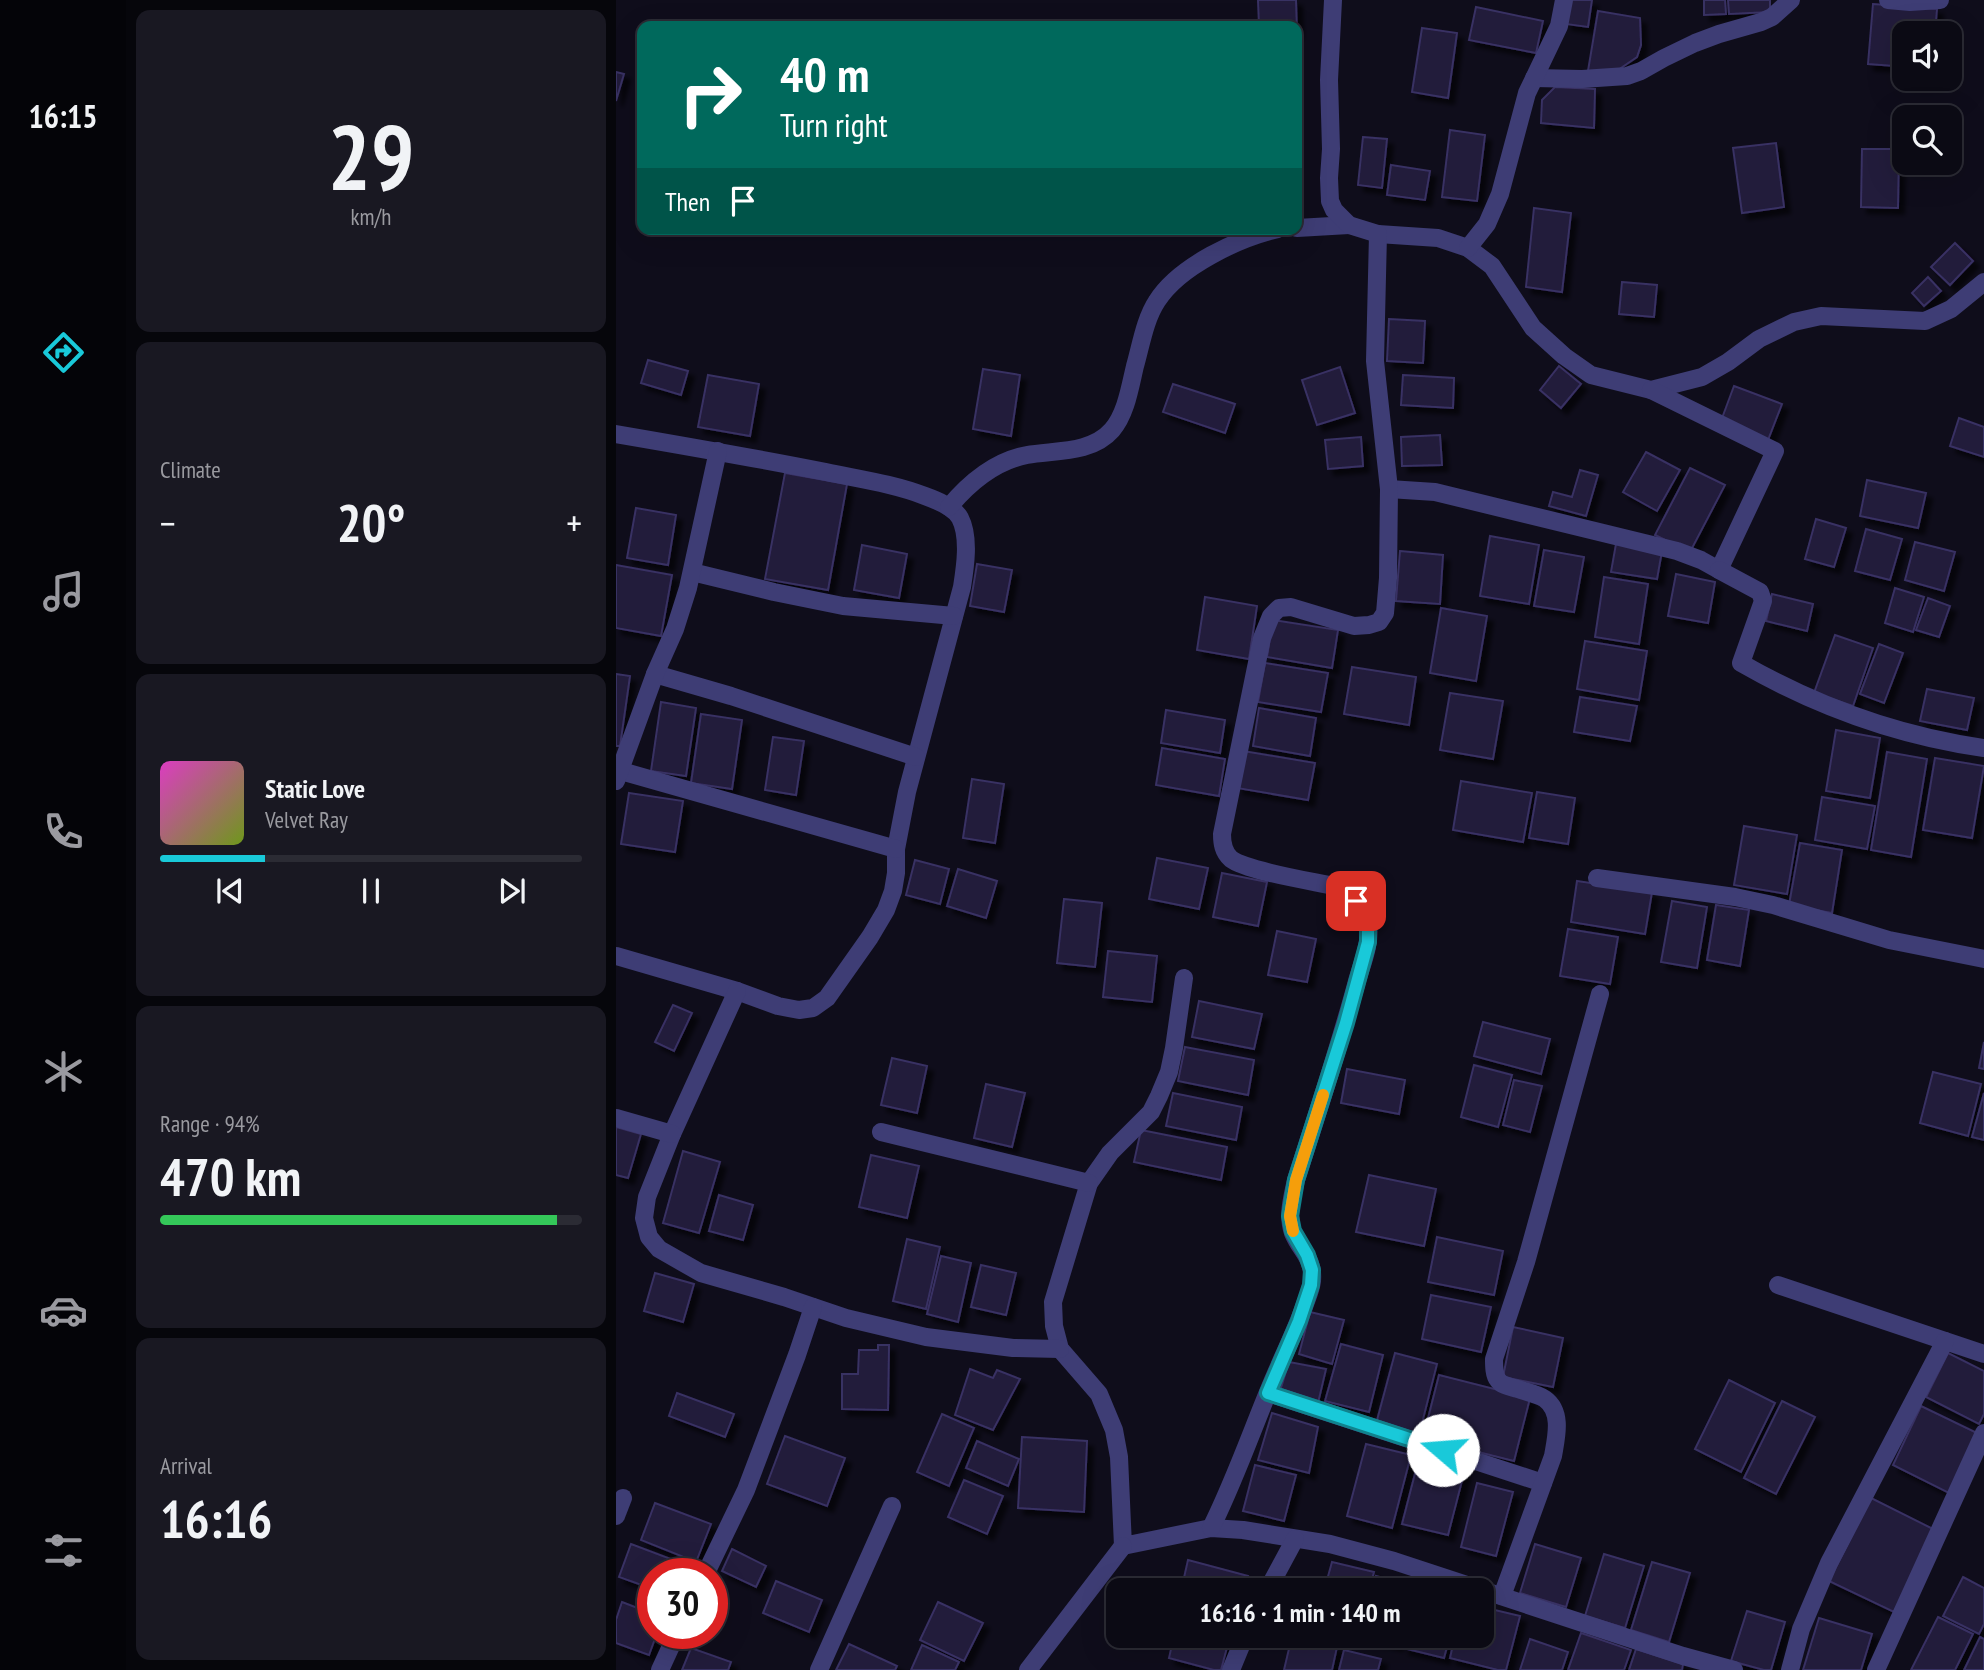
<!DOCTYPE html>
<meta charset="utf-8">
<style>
:root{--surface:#0b0a14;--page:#191822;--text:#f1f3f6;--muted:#9a9aa0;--line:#2b2b34;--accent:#19c9d9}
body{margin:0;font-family:"PT Sans Narrow",sans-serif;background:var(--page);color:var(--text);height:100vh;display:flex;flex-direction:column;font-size:26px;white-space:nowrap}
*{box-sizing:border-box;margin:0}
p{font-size:23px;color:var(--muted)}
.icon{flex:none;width:38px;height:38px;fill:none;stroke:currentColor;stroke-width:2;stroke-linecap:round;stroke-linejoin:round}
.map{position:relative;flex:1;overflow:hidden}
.sheet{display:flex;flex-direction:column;gap:10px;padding:10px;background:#06060b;width:490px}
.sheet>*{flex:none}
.top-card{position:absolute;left:21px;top:21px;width:665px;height:214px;border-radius:14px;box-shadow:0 7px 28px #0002,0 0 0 2px var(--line);background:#00695c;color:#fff;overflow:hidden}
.fabs{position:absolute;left:1276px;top:21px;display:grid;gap:14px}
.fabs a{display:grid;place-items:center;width:70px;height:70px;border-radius:14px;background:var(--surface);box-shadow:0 7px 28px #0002,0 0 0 2px var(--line);font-size:35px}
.speed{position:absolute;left:21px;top:1558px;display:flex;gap:14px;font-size:35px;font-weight:700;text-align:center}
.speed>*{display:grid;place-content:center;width:91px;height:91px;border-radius:50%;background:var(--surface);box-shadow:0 7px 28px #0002,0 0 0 2px var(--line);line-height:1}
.speed .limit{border:10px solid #d22;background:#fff;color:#111}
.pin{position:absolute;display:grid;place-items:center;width:60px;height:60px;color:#fff;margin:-30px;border-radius:14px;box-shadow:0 4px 10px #0006}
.me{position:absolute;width:77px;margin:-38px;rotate:288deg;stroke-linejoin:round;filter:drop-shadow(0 0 5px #0008)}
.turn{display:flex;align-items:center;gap:24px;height:147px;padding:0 28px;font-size:32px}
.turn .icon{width:91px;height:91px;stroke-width:2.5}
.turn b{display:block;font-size:49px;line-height:60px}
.then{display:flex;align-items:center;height:66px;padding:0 28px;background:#0003;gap:14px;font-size:26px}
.big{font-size:52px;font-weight:800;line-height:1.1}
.sheet .card{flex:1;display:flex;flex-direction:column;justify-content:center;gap:10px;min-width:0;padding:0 24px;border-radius:14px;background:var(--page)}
.sheet .dial{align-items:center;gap:0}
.dial b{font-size:91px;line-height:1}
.song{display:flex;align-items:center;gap:21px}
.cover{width:84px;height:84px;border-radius:10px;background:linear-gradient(135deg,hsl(310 70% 55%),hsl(80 70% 35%))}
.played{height:7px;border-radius:4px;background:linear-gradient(90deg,var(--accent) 25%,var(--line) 25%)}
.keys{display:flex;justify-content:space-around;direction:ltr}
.heat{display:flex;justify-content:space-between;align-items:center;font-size:38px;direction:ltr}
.charge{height:10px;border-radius:5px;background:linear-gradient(90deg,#34c759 94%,var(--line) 0)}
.trip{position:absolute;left:490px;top:1578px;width:388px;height:70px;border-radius:14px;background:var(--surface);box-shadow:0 7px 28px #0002,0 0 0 2px var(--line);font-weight:800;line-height:70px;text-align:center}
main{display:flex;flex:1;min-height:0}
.tabs{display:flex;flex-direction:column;width:126px;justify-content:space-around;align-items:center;background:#040408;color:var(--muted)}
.tabs .icon{width:49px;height:49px}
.tabs .on{color:var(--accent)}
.tabs b{font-size:32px;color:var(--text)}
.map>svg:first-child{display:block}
</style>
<main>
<nav class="tabs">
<b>16:15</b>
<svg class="icon on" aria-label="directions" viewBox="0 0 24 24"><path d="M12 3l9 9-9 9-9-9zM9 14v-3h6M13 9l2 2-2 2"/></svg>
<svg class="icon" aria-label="music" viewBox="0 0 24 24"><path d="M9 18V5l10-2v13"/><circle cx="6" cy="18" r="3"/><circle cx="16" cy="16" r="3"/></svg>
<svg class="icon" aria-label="phone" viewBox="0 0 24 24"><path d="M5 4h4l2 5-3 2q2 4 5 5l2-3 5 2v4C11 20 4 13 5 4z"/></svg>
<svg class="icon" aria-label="climate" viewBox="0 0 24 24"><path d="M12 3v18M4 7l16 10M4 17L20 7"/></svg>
<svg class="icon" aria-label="car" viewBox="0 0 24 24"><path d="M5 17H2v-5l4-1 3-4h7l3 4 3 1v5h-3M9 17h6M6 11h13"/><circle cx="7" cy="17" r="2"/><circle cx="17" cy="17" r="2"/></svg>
<svg class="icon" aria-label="filters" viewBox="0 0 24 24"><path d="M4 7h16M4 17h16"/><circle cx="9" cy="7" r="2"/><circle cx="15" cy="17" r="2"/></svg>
</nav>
<section class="sheet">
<div class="card dial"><b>29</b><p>km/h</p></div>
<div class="card"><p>Climate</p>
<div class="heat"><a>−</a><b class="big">20°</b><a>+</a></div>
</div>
<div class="card">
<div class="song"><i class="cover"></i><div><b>Static Love</b><p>Velvet Ray</p></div></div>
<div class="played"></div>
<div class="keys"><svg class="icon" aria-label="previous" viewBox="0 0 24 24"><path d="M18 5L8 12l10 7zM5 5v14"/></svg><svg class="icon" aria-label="pause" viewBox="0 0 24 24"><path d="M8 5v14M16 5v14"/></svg><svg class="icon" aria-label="next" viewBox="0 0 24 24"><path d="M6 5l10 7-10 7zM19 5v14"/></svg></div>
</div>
<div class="card"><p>Range · 94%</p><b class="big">470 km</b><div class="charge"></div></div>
<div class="card"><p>Arrival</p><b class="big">16:16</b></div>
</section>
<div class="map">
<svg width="1368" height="1670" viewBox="0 0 1368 1670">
<defs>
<filter id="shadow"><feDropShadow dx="6" dy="6" stdDeviation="2" flood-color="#0009"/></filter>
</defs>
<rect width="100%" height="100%" fill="#0f0d1b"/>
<!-- building -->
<g fill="#211b3a" stroke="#393063" stroke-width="2" filter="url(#shadow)">
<polygon points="642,0 680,0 681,34 681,26 643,26"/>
<polygon points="954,0 976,0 972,27 950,24"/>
<polygon points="1088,0 1109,0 1110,14 1088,15"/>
<polygon points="1112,0 1154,0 1154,12 1113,14"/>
<polygon points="1257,4 1321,9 1319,33 1282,32 1279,66 1252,64"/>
<polygon points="860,7 927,21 920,53 853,40"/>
<polygon points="982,11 1024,18 1025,45 1021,57 996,74 972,71"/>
<polygon points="806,28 841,33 832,98 796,92"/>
<polygon points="0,72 8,74 0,101"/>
<polygon points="939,87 979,89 978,128 925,123 926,100"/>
<polygon points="834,130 869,135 861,201 826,197"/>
<polygon points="747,137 771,139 766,188 742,185"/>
<polygon points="1160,143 1168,207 1126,213 1117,148"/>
<polygon points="1246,149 1283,149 1282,208 1245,207"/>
<polygon points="775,165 814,171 809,200 771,195"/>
<polygon points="918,208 955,213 946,292 910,287"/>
<polygon points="1339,243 1357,261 1334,285 1315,267"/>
<polygon points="1312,277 1325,291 1308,306 1296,293"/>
<polygon points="1006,282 1041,285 1038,317 1003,314"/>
<polygon points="773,319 809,321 807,363 771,361"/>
<polygon points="32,360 72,371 65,395 25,383"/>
<polygon points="943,366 965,384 945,408 924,390"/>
<polygon points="724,367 739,413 701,425 686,380"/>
<polygon points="367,369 404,375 395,436 357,429"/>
<polygon points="92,375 143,384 134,436 82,427"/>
<polygon points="787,375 838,378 837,408 785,405"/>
<polygon points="557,384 619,404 609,433 547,412"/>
<polygon points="1118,386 1166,404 1152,440 1105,421"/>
<polygon points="1343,418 1368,427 1368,457 1334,446"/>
<polygon points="824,435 826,465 786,466 785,437"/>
<polygon points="745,437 747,466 712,469 709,440"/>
<polygon points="1030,452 1064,470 1041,511 1007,492"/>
<polygon points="1074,468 1109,485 1074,552 1039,535"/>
<polygon points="964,470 982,475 970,516 933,506 937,492 956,497"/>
<polygon points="169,473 231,484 212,590 149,579"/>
<polygon points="1251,480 1310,493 1302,528 1244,516"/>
<polygon points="20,508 60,515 52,565 11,558"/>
<polygon points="1200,519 1230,528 1218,567 1189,559"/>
<polygon points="1250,529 1286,539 1274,580 1239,571"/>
<polygon points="874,536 923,545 913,604 864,596"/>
<polygon points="1299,542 1339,552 1328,591 1289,580"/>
<polygon points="1000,544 1046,551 1041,579 995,572"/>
<polygon points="246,545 291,554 283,598 238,590"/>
<polygon points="928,550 968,557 958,612 918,606"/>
<polygon points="784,551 827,555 824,604 780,601"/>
<polygon points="361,564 396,570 388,612 354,606"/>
<polygon points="0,565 56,575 45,636 0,628"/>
<polygon points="1060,574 1099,582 1092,623 1052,616"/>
<polygon points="988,577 1032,584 1023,644 979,637"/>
<polygon points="1279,588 1308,597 1297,632 1269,623"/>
<polygon points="1156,594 1197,604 1191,631 1150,621"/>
<polygon points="589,597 641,606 633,659 581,650"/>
<polygon points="1312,598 1334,606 1323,637 1300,630"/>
<polygon points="825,608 871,616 860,681 814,673"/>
<polygon points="657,620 722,630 716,668 651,657"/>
<polygon points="1219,635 1257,648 1237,706 1198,693"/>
<polygon points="969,641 1031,651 1023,700 961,689"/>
<polygon points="1263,644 1287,653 1268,703 1244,694"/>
<polygon points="649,663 712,673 705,712 642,702"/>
<polygon points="736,667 800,677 793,725 728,714"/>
<polygon points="0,674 14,676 4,746 0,746"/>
<polygon points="1311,689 1358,698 1351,730 1304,721"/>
<polygon points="834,693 887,701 877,759 824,750"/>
<polygon points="964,697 1021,706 1014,741 958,732"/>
<polygon points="45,702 80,708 70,776 35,771"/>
<polygon points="643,708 700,718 694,756 637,746"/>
<polygon points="550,710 609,720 604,753 545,743"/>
<polygon points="85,714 126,720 116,789 75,783"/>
<polygon points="1220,730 1264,738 1254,798 1210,791"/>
<polygon points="157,737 188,741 180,795 149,790"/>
<polygon points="546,748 609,759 603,796 540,785"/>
<polygon points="627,751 699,763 692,800 621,788"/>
<polygon points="1271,752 1311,759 1295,857 1255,850"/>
<polygon points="1319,758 1368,766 1356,838 1307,830"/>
<polygon points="356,779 388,784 379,843 347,838"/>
<polygon points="845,781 916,793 907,842 837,830"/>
<polygon points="921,792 959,798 952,844 913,838"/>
<polygon points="13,793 67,801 59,852 5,844"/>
<polygon points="1206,797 1259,806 1251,849 1199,840"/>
<polygon points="1128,826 1181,835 1171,894 1118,885"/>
<polygon points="1184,843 1226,850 1216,913 1173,905"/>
<polygon points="541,858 592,868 583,909 533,899"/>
<polygon points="299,860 333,869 324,904 290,895"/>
<polygon points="342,869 381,881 370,918 331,906"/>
<polygon points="606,873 651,882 642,926 597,917"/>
<polygon points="961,881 1036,892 1029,934 955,922"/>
<polygon points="448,899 486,903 479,967 441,963"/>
<polygon points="1056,901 1091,907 1081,968 1045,962"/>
<polygon points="1100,905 1133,910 1124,966 1091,960"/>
<polygon points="952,929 1002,937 994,984 944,976"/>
<polygon points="661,931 700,939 691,982 652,975"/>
<polygon points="492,951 541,956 536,1002 487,997"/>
<polygon points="583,1001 646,1014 638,1049 576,1037"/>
<polygon points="57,1005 76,1013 58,1051 39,1042"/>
<polygon points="867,1022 934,1039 925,1074 858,1056"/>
<polygon points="1368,1042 1368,1069 1363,1068"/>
<polygon points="569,1047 638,1060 632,1095 562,1081"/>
<polygon points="276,1058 311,1066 301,1113 265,1105"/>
<polygon points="858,1065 896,1075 882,1127 845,1117"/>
<polygon points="731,1069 789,1080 783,1114 725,1103"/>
<polygon points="1317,1072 1365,1084 1352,1136 1304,1123"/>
<polygon points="898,1080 926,1086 914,1132 887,1125"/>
<polygon points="370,1084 409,1093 396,1147 358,1138"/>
<polygon points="557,1093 626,1107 620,1140 550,1126"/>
<polygon points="1368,1093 1368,1140 1356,1137"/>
<polygon points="0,1127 25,1134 12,1178 0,1175"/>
<polygon points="525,1130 611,1147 605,1180 518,1162"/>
<polygon points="67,1151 104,1162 83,1233 47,1223"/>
<polygon points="255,1155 303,1166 291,1218 243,1207"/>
<polygon points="753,1175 820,1189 808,1246 740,1232"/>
<polygon points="103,1195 137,1205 127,1240 93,1231"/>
<polygon points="821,1237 887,1251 878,1295 812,1282"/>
<polygon points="291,1239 324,1247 310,1309 277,1301"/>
<polygon points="325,1256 355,1263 342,1322 311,1314"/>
<polygon points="365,1265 400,1273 390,1315 355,1307"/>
<polygon points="39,1273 78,1284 67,1322 28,1311"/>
<polygon points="815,1295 875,1307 865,1352 806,1339"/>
<polygon points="694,1312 728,1320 716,1364 683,1354"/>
<polygon points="897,1327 947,1338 937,1387 887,1377"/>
<polygon points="725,1344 767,1355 753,1412 709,1401"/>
<polygon points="262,1345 273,1345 272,1410 226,1409 226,1374 242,1374 243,1350 262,1350"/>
<polygon points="779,1353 821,1364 803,1435 760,1424"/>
<polygon points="1332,1353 1368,1371 1368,1414 1363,1424 1310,1397"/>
<polygon points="673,1362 710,1369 702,1403 664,1391"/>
<polygon points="354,1369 377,1378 381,1370 404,1379 377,1430 339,1415"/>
<polygon points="823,1375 914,1398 898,1461 807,1438"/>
<polygon points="1113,1380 1159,1403 1125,1472 1079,1449"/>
<polygon points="61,1393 118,1414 109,1437 53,1416"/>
<polygon points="1166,1401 1199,1417 1160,1494 1128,1478"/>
<polygon points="1305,1406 1363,1434 1333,1493 1277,1465"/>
<polygon points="656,1413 702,1427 693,1473 642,1460"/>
<polygon points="326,1414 358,1428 333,1486 301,1472"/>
<polygon points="169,1436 229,1458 211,1506 151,1484"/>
<polygon points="406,1437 471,1441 468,1512 402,1508"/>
<polygon points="361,1441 403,1459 392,1486 350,1468"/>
<polygon points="750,1444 795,1455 776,1528 731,1516"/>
<polygon points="802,1462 848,1473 832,1535 786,1524"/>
<polygon points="639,1465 680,1475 668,1521 627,1511"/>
<polygon points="348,1480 387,1496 371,1534 332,1517"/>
<polygon points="861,1483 897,1492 880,1556 845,1547"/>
<polygon points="1255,1498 1319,1530 1278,1612 1213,1581"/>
<polygon points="39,1503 95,1524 80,1562 25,1540"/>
<polygon points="15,1544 76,1567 74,1573 37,1573 37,1589 3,1577"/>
<polygon points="919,1544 965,1558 950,1607 904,1593"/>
<polygon points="116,1549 150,1566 140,1587 106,1571"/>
<polygon points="988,1554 1028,1566 1009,1628 969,1616"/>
<polygon points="572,1560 632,1576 628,1591 565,1591"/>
<polygon points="716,1562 758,1572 753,1591 708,1591"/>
<polygon points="1036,1562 1074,1573 1053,1642 1015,1630"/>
<polygon points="760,1576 796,1586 795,1591 757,1591"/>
<polygon points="1347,1577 1368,1588 1368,1624 1363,1634 1327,1616"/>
<polygon points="160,1581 206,1600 193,1632 147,1613"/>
<polygon points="805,1581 846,1591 802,1591"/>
<polygon points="6,1602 37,1614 37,1633 41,1633 33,1655 0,1643 0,1620"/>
<polygon points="322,1602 367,1623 348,1661 304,1640"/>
<polygon points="866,1607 904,1616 890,1670 882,1670 834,1658 839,1636 866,1636"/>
<polygon points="1131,1611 1169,1622 1155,1670 1148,1670 1115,1661"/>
<polygon points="1322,1617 1357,1634 1339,1670 1295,1670"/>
<polygon points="1203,1618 1256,1634 1245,1670 1187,1670"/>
<polygon points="965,1633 1015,1650 1008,1670 952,1670"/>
<polygon points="558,1636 614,1636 605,1670 598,1670 553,1658"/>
<polygon points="676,1636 721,1647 716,1670 668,1670"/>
<polygon points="745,1636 783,1636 781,1645"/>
<polygon points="790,1636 834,1636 828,1658 787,1648"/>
<polygon points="1364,1637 1368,1639 1368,1670 1348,1670"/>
<polygon points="914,1639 952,1652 946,1670 904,1670"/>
<polygon points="233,1644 281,1666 279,1670 220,1670"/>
<polygon points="306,1645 343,1662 339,1670 295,1670"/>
<polygon points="75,1648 115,1662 112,1670 66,1670"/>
<polygon points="1020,1649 1067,1664 1066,1670 1013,1670"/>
<polygon points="728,1650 765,1659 762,1670 723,1670"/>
</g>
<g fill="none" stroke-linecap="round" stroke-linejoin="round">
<!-- minor -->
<g stroke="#3e3d75" stroke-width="18">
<polyline points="1272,0 1294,2 1324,0"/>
<polyline points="918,78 966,79 1011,76 1025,71 1048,58 1079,43 1103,34 1145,22 1156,17 1175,0"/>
<polyline points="681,228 733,225"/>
<polyline points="762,234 822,238 852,248 876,266 917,328 948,356 975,375 1035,390 1086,377 1112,362 1143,339 1178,322 1205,316 1309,321 1335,309 1368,282"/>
<polyline points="852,248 871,224 884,194 911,93 943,26 948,0"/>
<path d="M0,434C70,446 140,458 210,472C243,479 278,484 309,496C320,500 338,507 344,518C354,537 349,568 346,587L291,792L280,849V873L277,891L270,910L254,937L211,998L197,1008L183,1010L162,1006L121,991L0,956"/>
<polyline points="773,489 819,492 1061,551 1085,560 1103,570 1159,451 1035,390"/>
<path d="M333,507C353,483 379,461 411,455C438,450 475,454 496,430C510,414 514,387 519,366C525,345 529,319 541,301C563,266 623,238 662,229"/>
<path d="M1103,570L1144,592L1147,601L1125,663C1200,706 1283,736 1368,748"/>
<polyline points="76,572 158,592 227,606 338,616"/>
<polyline points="39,674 115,696 300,757"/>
<polyline points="5,771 280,849"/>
<polyline points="0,781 39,674 59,629 72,588 102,451"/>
<polyline points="981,878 1119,897 1157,905 1273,940 1368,959"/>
<polyline points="568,978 558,1048 553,1072 543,1096 535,1112 494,1153 473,1183 437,1302 438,1326 444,1349 483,1394 498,1430 503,1457 507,1546 595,1528 627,1530 714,1544 778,1561 1067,1656 1118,1670"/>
<polyline points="121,991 56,1134 31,1197 28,1218 33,1237 43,1249 85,1273 168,1297 230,1318 310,1337 397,1348 444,1349"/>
<polyline points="0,1118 56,1134"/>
<polyline points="265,1132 473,1183"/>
<polyline points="1162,1285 1368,1354"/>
<polyline points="652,1393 927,1483"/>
<polyline points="0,1516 7,1498"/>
<path d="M595,1528C619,1480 636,1430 657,1380C667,1356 679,1332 688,1307C691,1298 695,1290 696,1281C698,1258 685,1252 677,1233C671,1216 676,1198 680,1180C701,1114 723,1048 741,981C746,964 755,943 752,924C750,906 733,892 718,886C695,881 631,871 615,859C607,852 606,843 606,834L646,638L655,616L663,608L675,607L738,626L753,625L763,622L769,613L772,578L773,489L759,361L762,234L733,225L718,210L714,201L713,178L715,149L713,80L717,0"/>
<polyline points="90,1573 130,1490 181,1355 197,1307"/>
<polyline points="651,1591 679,1539"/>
<path d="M886,1596L937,1456C940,1438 947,1412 929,1399C922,1394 910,1392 902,1389C896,1387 886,1386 882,1380C878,1375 878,1366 878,1359L910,1262L984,994"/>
<polyline points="44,1670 61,1633"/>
<polyline points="203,1670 276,1506"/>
<polyline points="412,1670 507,1546"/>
<polyline points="615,1670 629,1636"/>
<polyline points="1174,1670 1185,1629 1213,1563 1329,1341"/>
<polyline points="1260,1670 1368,1433"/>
</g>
</g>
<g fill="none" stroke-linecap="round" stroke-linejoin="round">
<!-- route casing -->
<g stroke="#10838d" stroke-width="18">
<polyline id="route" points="740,901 748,911 752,924 752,942 730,1023 680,1180 674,1216 677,1231 691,1255 696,1270 695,1285 683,1321 652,1393 827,1450"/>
</g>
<!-- route -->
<use href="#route" stroke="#19c9d9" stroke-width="12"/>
<!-- slow -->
<polyline stroke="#f59e0b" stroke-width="12" points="677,1231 674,1216 680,1180 707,1095"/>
</g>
</svg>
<div class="fabs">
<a><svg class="icon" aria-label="sound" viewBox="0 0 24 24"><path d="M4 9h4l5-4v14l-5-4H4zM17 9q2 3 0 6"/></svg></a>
<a><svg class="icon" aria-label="search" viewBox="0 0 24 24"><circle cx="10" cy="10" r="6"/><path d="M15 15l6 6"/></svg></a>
</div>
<div class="speed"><div class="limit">30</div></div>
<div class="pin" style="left:740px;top:901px;background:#d93025"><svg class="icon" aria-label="arrive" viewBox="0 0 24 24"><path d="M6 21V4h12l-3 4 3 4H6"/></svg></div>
<svg class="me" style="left:827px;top:1450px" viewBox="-20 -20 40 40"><circle r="19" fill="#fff"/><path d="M0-13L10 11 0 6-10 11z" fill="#19c9d9"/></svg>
<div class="trip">16:16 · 1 min · 140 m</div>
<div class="top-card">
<div class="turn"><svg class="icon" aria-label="right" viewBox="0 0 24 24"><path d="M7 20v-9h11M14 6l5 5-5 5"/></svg><div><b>40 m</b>Turn right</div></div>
<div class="then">Then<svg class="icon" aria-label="arrive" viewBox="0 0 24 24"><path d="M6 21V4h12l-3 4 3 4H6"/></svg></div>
</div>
</div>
</main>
